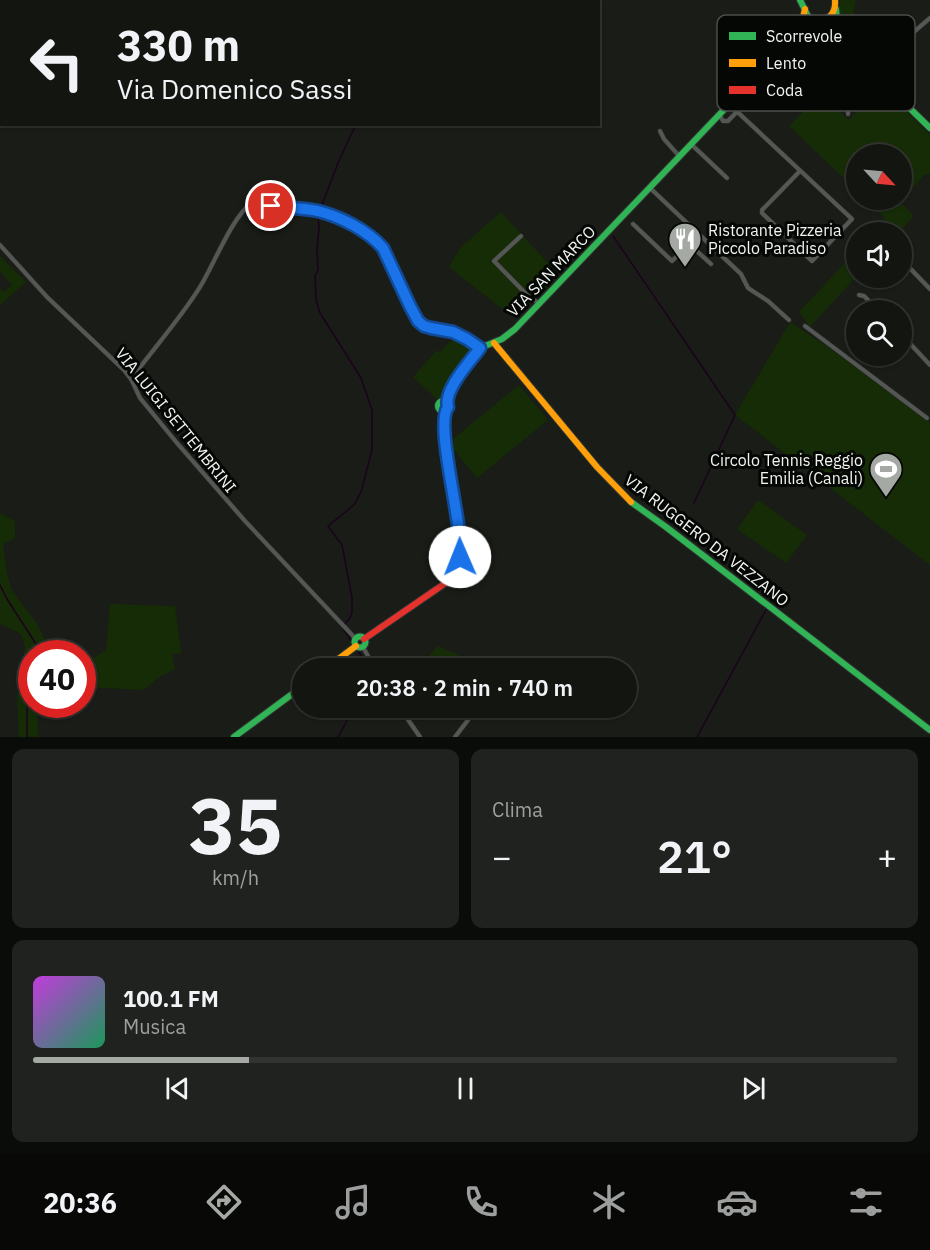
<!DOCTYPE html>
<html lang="it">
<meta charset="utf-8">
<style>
:root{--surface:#131511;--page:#20221f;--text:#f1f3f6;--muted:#9d9f9f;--line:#323431;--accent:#a5a9a3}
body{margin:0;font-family:"IBM Plex Sans",sans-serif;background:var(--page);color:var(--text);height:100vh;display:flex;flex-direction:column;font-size:22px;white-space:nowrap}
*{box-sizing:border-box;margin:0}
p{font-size:20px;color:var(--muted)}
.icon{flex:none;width:33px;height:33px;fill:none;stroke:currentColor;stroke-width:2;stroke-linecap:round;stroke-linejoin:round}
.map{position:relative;height:737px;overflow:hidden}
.details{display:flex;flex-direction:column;gap:12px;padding:12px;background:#0a0c09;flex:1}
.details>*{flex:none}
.banner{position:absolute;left:0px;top:0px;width:600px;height:126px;box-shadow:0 2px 4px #0004,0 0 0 2px var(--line);background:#131511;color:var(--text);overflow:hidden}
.needle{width:39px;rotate:116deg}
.tools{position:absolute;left:846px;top:144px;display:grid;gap:12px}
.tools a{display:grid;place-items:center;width:66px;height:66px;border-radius:50%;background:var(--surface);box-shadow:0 2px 4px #0004,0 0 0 2px var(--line);font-size:30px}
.speed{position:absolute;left:18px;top:640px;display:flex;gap:12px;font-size:30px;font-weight:700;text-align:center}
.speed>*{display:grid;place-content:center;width:78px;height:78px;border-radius:50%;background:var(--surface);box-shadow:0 2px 4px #0004,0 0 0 2px var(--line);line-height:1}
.speed .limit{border:9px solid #d22;background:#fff;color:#111}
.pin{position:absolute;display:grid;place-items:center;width:51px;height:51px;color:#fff;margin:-26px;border:3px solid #fff;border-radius:50%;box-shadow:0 2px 6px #0007}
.me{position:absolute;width:66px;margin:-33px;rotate:359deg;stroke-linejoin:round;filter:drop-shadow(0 0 4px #0008)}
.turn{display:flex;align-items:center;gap:21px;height:126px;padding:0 18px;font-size:27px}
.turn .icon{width:78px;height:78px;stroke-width:2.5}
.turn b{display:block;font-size:42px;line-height:51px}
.big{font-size:45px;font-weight:600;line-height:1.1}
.details .card{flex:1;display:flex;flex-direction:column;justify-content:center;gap:9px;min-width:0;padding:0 21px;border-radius:12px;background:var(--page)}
.details .dial{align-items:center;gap:0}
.dial b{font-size:78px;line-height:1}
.song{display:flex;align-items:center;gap:18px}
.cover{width:72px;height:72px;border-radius:9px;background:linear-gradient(135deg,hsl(290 70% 55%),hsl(150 70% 35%))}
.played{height:6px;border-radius:3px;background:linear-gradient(90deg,var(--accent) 25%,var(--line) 25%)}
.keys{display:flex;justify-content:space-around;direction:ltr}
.heat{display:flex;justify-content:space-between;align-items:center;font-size:33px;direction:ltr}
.details .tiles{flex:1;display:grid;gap:12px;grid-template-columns:1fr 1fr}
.card:last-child{grid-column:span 2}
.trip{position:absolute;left:292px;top:658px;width:345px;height:60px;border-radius:30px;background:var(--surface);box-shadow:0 2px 4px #0004,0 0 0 2px var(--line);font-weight:600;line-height:60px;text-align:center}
.dock{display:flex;height:96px;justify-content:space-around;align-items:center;background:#080807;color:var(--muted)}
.dock .icon{width:42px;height:42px}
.dock .active{color:var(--accent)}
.dock b{font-size:27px;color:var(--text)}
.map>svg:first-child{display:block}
</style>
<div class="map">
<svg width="930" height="737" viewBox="0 0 930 737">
<rect width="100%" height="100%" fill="#191c17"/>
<!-- green -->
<g fill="#152c06">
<path d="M840,0H856L848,42C838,33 835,12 840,0Z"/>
<polygon points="880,86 930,135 930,173 928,175 925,174 900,202 914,216 899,232 874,232 885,218 866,200 902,200 902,154 856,154 856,190 789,126 821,94 849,120"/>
<polygon points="501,212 559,275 534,300 530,298 511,316 449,267 460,248"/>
<polygon points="856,251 856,277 810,327 799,312"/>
<polygon points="0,256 26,282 0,305 0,288 4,292 12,285 0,271"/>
<polygon points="790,322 831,349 930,423 930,565 735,415"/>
<polygon points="456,336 474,351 438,400 413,377 437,350 440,352"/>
<polygon points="519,385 548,420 477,478 448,443"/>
<polygon points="758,500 807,535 786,563 737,529"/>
<polygon points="0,513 15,521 15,538 3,544 7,573 12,591 36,622 49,647 47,654 32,654 32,705 37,705 38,737 19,737 17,696 25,646 21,634 0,624"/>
<polygon points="110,604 175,606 181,651 181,653 172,654 175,669 159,677 144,690 85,687 93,658 106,650"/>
<polygon points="437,646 471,660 465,669 453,669 456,662 453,660 447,669 426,669 423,664"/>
</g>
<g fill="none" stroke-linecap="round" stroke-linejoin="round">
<!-- stream -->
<g stroke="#1b031c" stroke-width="1.5">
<polyline points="412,2 413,0"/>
<polyline points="320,210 338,163 356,124"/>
<polyline points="319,214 318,219 319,226 317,251 318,270 315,276 316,300 320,313 361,378 372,410 372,450 361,492 354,505 328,526 342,545 352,598 352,613 350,618 345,624"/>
<polyline points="613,236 735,415 694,503"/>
<polyline points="677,540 767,608 697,737"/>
<polyline points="0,585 7,599 36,644 38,652 37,654"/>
<polyline points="342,627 354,645"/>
<polyline points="357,649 369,669"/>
<polyline points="27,737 27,681 32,667"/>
<polyline points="338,737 354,708"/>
</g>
<!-- street casing -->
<g stroke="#323531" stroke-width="5">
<g id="street">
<polyline points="784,48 848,111 848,114"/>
<polyline points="871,69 930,18"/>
<polyline points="730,105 852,219 812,261 762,213 762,210 800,171"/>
<polyline points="720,116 723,121 728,121 791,55"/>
<polyline points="660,131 664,139 680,157"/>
<polyline points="692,145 727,178"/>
<polyline points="650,188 741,274 748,288 768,301 789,320"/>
<polyline points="633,224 672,261 689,244 711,264"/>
<polyline points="521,236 494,261 530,298"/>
<polyline points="0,245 47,297 124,370 131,379 140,398 177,443 245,521 355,638"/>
<polyline points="902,257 903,261 930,289"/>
<polyline points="859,295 864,296 878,310"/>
<polyline points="514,314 530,298 539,303"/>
<polyline points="805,326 927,418"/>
<polyline points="902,335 930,365"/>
<path d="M131,379C154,348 180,319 200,287C214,264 231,220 250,204L315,211L326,214L347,223L367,234L376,241L383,248L410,306L418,321L424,326L431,328L453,332L467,339L480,348"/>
<polyline points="363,647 375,669"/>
<polyline points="400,708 420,737"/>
<polyline points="455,737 468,720 468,715 463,708"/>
</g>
</g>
<!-- fast casing -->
<g stroke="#323531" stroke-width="8">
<g id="fast">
<polyline points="800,0 808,16 846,46 930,128"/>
<polyline points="836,9 838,28 844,42"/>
<polyline points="797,35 807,28 820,23"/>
<circle cx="443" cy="406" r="5"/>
<polyline points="447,403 452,386 480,348 502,339 515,329 757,75"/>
<polyline points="631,502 666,527 930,730"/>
<circle cx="360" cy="642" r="5.5"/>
<polyline points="234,737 303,686"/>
</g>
</g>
<!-- slow casing -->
<g stroke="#323531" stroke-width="8">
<g id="slow">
<path d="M816,20C829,21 836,13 835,0"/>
<polyline points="757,75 795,36 802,22 805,9"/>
<polyline points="494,343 597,467 631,502"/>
<polyline points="325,669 356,646"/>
</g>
</g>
<!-- jam casing -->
<g stroke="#323531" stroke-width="8">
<path id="jam" d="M364,639L447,582C452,575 458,567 460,558C465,536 456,510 452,489C447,463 443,438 445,411"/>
</g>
<!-- street -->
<use href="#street" stroke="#545753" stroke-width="4"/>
<!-- fast -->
<use href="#fast" stroke="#30b455" stroke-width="6"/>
<!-- slow -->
<use href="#slow" stroke="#ff9f0a" stroke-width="6"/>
<!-- jam -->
<use href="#jam" stroke="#e5322d" stroke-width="6"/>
</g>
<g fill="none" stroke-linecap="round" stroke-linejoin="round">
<!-- route casing -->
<g stroke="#114b97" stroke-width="15">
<path id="route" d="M271,206C286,208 303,208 318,211C341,217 367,230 383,248L410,306L418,321L424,326L431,328L453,332L467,339L480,348C470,362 443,390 448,407C434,425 464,526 460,557"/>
</g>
<!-- route -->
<use href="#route" stroke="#1a73e8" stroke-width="10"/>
</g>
<!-- icons -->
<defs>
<g id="restaurant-pin" transform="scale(1.725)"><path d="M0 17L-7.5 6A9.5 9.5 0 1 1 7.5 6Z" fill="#a5a9a3" stroke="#050705"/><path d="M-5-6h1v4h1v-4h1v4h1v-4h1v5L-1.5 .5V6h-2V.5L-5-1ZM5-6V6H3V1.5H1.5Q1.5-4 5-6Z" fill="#fff"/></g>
<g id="stadium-pin" transform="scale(1.725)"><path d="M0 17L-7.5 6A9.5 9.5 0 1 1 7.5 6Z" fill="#a5a9a3" stroke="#050705"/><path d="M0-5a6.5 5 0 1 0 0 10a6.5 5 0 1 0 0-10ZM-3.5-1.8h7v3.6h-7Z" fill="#fff"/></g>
</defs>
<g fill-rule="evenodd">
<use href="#restaurant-pin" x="685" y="239"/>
<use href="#stadium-pin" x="886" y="469"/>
</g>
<g text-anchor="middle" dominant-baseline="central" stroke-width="6" stroke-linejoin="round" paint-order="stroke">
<!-- poi labels -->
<g font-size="16" fill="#f1f5ef" stroke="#050705" text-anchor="start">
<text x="708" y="230">Ristorante Pizzeria<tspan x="708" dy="18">Piccolo Paradiso</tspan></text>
<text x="863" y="460" text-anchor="end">Circolo Tennis Reggio<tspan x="863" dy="18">Emilia (Canali)</tspan></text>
</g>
<!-- street labels -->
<g font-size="16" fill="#f1f5ef" stroke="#050705">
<text transform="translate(551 271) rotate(-46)">VIA SAN MARCO</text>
<text transform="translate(176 420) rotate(51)">VIA LUIGI SETTEMBRINI</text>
<text transform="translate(707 540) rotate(38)">VIA RUGGERO DA VEZZANO</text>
</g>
</g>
<!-- legend -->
<rect x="717" y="15" width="198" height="96" rx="9" fill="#050705" stroke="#4c4e4b" stroke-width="1.5"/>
<rect x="729" y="32" width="27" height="8" fill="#30b455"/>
<rect x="729" y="59" width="27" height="8" fill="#ff9f0a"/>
<rect x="729" y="86" width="27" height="8" fill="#e5322d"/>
<g font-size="16" fill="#f1f5ef">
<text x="766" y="42">Scorrevole</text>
<text x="766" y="69">Lento</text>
<text x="766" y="96">Coda</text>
</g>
</svg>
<div class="tools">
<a><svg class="needle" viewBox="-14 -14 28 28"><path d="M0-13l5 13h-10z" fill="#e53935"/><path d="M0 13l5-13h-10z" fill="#9d9f9f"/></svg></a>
<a><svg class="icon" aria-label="sound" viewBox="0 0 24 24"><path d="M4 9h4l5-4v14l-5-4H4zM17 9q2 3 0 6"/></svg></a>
<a><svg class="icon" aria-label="search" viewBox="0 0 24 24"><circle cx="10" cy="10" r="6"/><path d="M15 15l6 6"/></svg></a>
</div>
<div class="speed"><div class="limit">40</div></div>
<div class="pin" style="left:271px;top:206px;background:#d93025"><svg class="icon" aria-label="arrive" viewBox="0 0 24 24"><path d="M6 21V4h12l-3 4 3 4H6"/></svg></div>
<svg class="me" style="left:460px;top:557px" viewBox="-20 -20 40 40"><circle r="19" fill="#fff"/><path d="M0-13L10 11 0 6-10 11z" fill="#1a73e8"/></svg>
<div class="trip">20:38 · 2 min · 740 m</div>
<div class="banner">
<div class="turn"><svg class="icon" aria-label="left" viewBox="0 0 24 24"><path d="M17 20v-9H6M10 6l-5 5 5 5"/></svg><div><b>330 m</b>Via Domenico Sassi</div></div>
</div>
</div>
<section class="details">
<div class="tiles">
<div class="card dial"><b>35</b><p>km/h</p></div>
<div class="card"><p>Clima</p>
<div class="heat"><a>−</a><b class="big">21°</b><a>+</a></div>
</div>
<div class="card">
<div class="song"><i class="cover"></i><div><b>100.1 FM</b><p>Musica</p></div></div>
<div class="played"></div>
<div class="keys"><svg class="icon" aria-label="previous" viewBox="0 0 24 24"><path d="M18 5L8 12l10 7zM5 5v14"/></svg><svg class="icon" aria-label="pause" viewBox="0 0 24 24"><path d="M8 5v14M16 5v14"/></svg><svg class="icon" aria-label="next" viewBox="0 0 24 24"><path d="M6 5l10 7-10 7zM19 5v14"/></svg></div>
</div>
</div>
</section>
<nav class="dock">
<b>20:36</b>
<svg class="icon active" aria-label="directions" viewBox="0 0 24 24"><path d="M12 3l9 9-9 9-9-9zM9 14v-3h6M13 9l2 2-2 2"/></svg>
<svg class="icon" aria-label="music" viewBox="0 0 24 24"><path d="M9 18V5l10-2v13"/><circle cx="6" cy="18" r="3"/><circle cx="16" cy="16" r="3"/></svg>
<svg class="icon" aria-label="phone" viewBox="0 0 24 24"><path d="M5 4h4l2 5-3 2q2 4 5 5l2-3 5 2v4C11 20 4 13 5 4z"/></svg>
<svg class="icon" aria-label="climate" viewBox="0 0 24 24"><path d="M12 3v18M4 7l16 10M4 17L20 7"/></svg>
<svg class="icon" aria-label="car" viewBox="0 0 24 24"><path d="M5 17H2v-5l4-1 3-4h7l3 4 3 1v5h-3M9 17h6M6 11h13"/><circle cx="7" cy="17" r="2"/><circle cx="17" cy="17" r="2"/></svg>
<svg class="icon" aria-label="filters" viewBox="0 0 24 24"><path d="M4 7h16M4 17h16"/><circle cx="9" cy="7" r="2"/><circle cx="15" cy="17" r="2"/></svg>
</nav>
